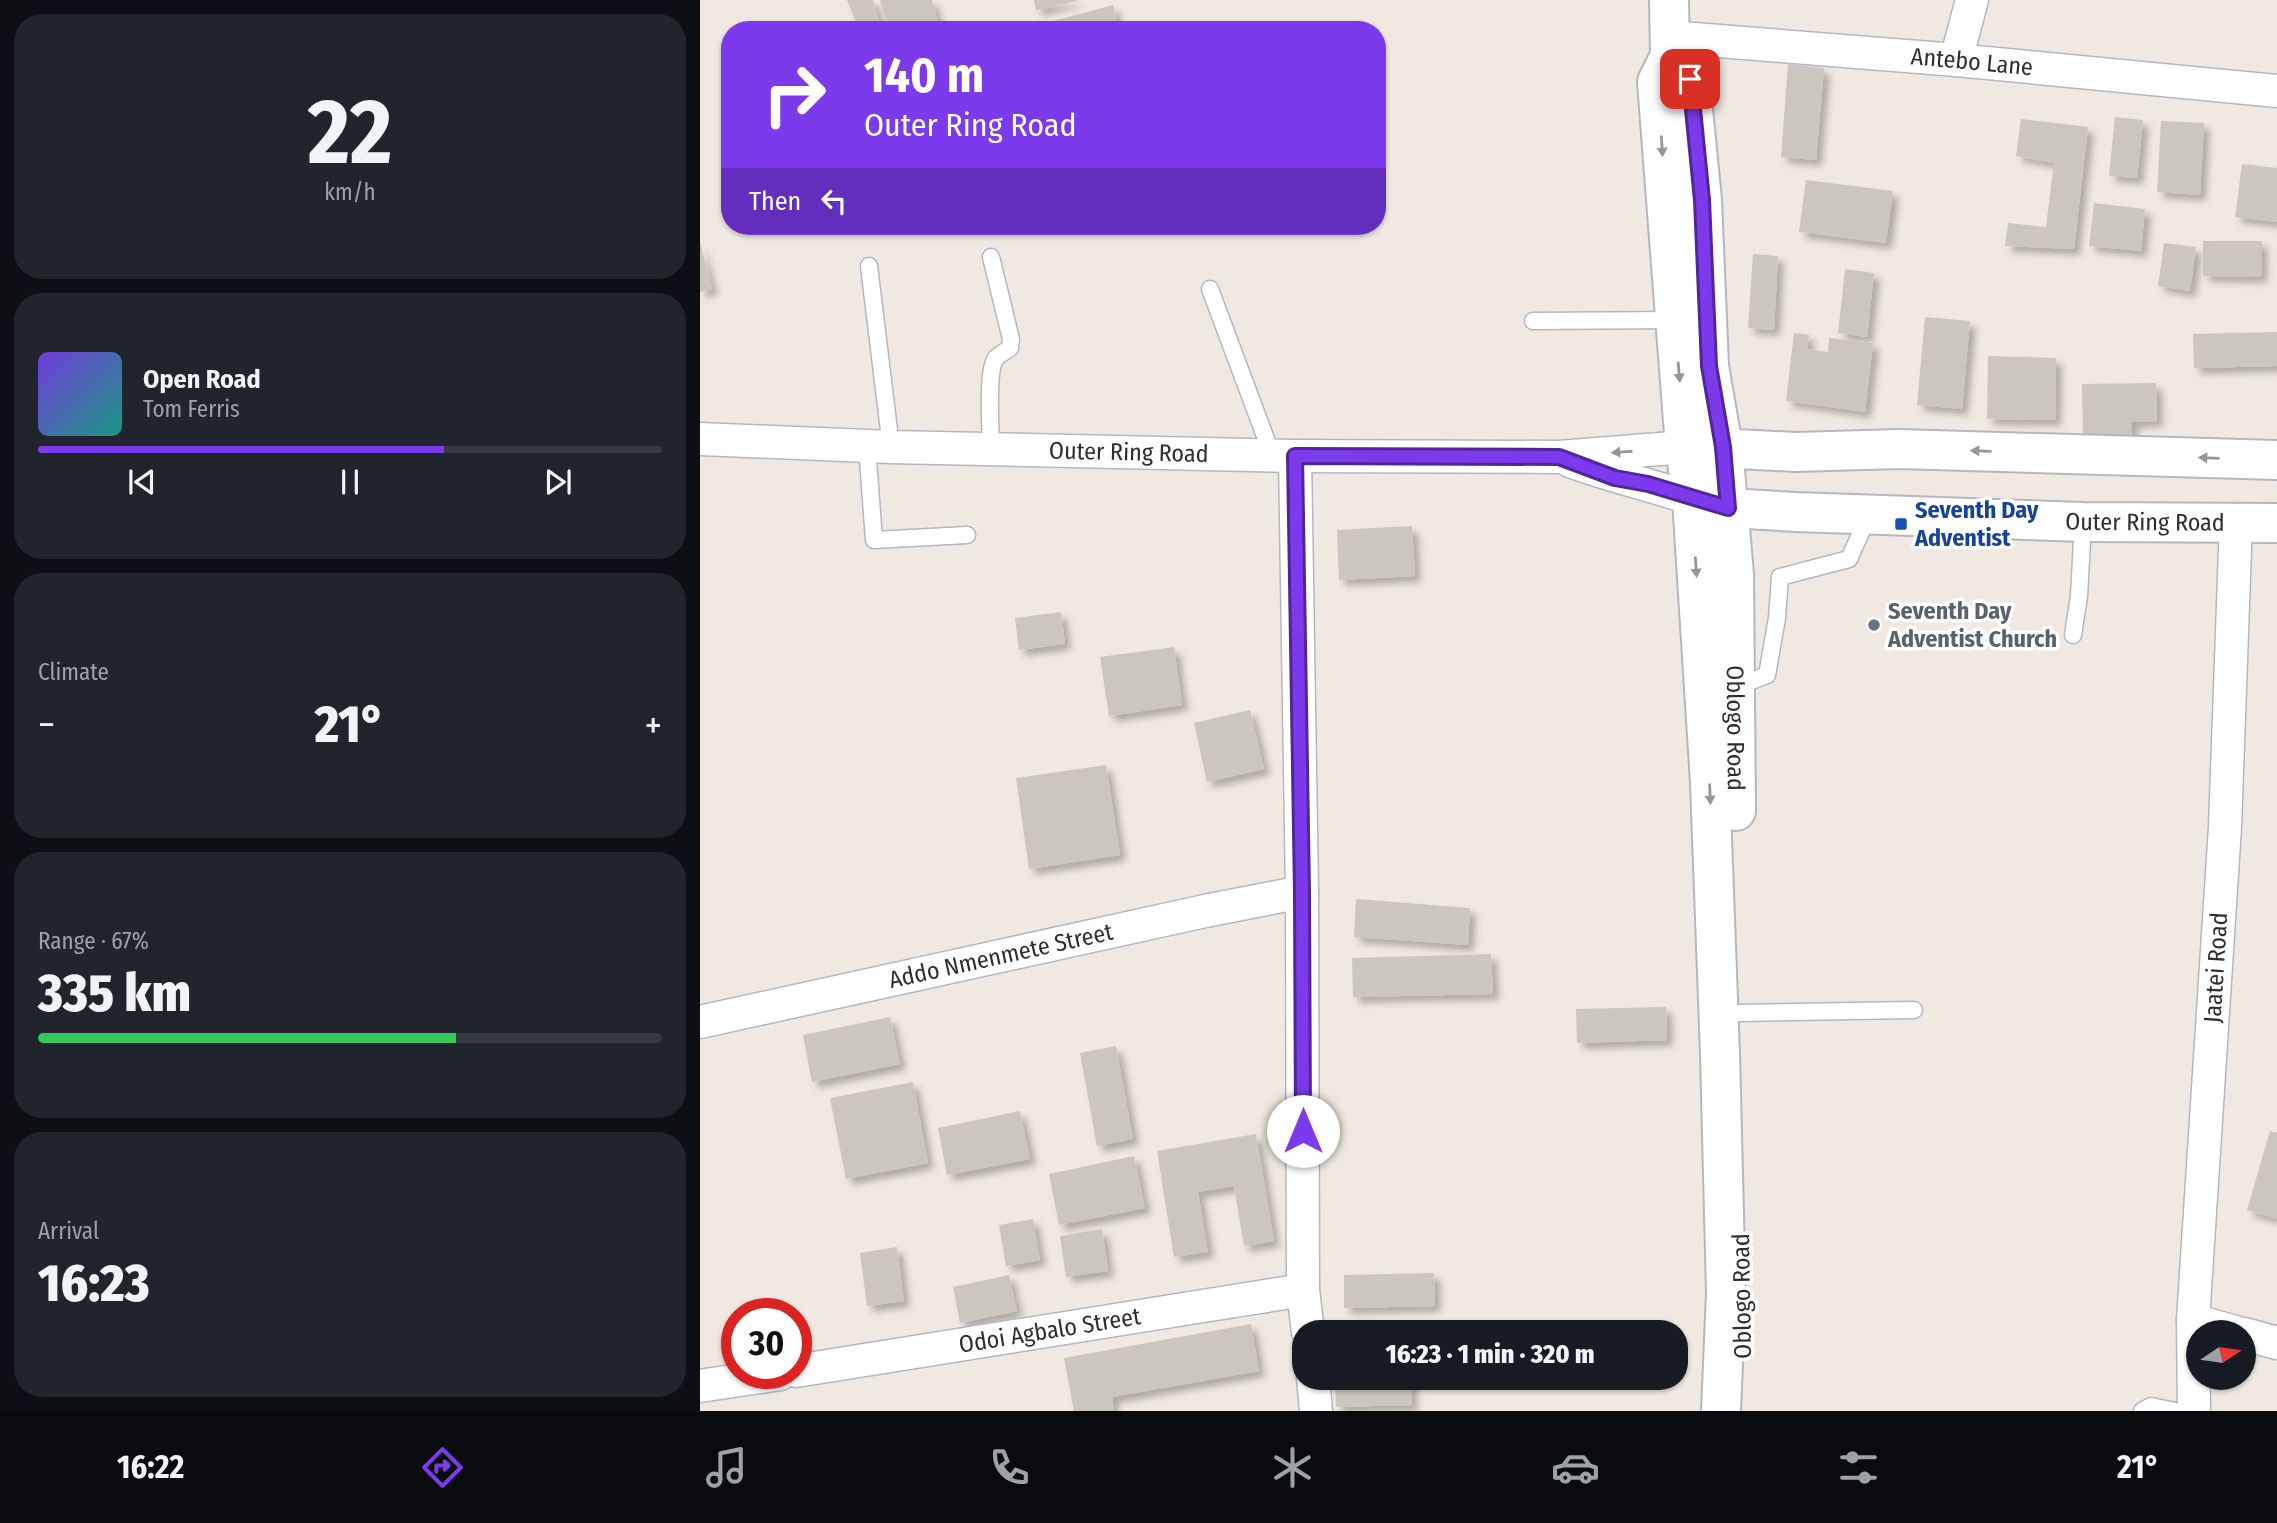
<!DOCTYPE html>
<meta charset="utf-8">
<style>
:root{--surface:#171b24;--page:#20242c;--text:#f1f3f6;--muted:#9ea1a6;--line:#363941;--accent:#7c3aed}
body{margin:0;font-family:"Fira Sans Condensed",sans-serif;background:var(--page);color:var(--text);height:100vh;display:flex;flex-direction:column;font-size:26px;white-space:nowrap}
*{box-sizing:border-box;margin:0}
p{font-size:23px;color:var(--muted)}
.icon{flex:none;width:38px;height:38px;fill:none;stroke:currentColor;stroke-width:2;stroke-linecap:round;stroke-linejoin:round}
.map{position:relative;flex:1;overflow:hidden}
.panel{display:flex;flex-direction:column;gap:14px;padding:14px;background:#0d0f14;width:700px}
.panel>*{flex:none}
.hud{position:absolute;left:21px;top:21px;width:665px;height:214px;border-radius:28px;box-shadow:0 2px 5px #0004;background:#7c3aed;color:#fff;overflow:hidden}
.needle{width:46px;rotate:77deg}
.controls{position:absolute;left:1486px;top:1320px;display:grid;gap:14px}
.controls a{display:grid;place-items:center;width:70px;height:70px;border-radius:50%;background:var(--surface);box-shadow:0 2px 5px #0004;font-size:35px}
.speed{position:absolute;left:21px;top:1298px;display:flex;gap:14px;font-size:35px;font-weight:700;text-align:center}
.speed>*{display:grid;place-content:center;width:91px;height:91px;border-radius:50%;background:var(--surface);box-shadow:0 2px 5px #0004;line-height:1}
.speed .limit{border:10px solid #d22;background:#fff;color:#111}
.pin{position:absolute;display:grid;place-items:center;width:60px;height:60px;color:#fff;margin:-30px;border-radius:14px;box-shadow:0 4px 10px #0006}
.me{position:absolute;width:77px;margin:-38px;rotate:0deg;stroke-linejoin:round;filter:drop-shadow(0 0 5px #0008)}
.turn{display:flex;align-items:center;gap:24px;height:147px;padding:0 28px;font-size:32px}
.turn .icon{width:91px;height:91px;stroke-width:2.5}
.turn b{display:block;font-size:49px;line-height:60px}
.then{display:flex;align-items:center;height:66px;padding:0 28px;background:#0003;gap:14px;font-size:26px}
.big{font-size:52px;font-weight:800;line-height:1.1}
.panel .widget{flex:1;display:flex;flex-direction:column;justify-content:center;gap:10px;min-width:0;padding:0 24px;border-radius:28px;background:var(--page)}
.panel .dial{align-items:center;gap:0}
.dial b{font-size:91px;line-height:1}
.song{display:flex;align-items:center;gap:21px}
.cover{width:84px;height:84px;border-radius:10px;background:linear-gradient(135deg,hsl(260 70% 55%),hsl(170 70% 35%))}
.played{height:7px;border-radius:4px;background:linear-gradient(90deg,var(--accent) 65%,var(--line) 65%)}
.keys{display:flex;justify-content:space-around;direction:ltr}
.heat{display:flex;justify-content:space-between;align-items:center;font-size:38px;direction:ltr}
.charge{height:10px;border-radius:5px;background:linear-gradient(90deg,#34c759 67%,var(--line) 0)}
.trip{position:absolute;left:592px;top:1320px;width:396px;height:70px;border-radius:28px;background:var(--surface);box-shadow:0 2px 5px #0004;font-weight:800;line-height:70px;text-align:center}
.tab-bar{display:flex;height:112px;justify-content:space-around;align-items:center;background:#090b0e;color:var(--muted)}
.tab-bar .icon{width:49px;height:49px}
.tab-bar .on{color:var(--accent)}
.tab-bar b{font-size:32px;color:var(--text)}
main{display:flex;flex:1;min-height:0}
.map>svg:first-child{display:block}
</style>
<main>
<section class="panel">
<div class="widget dial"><b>22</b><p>km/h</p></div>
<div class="widget">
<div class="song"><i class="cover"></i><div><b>Open Road</b><p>Tom Ferris</p></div></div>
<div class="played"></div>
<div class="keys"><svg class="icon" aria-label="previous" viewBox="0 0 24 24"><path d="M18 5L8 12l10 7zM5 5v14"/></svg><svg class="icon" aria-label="pause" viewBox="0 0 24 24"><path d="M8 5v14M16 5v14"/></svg><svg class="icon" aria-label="next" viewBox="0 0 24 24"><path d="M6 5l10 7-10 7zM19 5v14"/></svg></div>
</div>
<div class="widget"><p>Climate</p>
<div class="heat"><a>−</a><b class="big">21°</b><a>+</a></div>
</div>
<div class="widget"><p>Range · 67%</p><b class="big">335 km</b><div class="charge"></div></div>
<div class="widget"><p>Arrival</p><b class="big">16:23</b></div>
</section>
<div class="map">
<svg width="1577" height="1411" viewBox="0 0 1577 1411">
<defs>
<filter id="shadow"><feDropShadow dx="6" dy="6" stdDeviation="3.5" flood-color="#0004"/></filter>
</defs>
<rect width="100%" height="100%" fill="#efe9e1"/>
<!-- building -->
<g fill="#cbc7bf" filter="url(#shadow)">
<polygon points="147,0 173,0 181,28 159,30"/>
<polygon points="180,0 232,0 239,27 230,30 188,30"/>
<polygon points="334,0 377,0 377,1 336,10"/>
<polygon points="413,5 419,30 339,30 338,25"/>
<polygon points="1088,64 1124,68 1116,160 1081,157"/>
<polygon points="1415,117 1443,120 1437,178 1409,176"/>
<polygon points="1321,119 1388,127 1374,249 1305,246 1308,223 1346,227 1354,163 1316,156"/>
<polygon points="1461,121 1504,123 1500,195 1457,192"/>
<polygon points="1542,164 1577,168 1577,222 1535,217"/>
<polygon points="1106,180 1193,191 1186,243 1099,232"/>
<polygon points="1394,203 1445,209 1441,251 1389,246"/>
<polygon points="1503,241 1562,241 1561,277 1503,276"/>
<polygon points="0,242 12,289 0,292"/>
<polygon points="1464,243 1496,247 1490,291 1458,286"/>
<polygon points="1053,254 1078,256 1074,330 1048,328"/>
<polygon points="1145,269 1174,273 1167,337 1138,333"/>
<polygon points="1225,317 1270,321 1262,409 1217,405"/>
<polygon points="1577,332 1577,366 1494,368 1493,334"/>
<polygon points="1094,333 1109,335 1107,349 1128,352 1129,338 1173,343 1165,412 1086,401"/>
<polygon points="1288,356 1356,358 1355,420 1287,419"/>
<polygon points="1456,383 1457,421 1432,422 1432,435 1383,435 1382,384"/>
<polygon points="712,526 715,576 639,580 637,530"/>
<polygon points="361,612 365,644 319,650 315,618"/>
<polygon points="474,647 482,705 409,716 400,657"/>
<polygon points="550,710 564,769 507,782 494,723"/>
<polygon points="406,765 420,855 329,869 316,778"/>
<polygon points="656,899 770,908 768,945 654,937"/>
<polygon points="791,954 793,994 653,997 652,958"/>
<polygon points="966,1007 967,1040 877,1043 876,1009"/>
<polygon points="190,1017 200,1064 112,1082 103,1035"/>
<polygon points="416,1046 433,1139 397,1146 380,1053"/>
<polygon points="213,1082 228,1163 146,1179 130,1098"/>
<polygon points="320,1111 330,1159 247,1175 238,1128"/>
<polygon points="1570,1131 1577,1133 1577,1219 1547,1210"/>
<polygon points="556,1134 574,1241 544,1246 534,1186 498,1192 508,1252 474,1257 457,1151"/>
<polygon points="434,1156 445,1208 359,1225 349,1174"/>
<polygon points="333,1219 340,1260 306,1266 299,1225"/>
<polygon points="402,1229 408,1271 366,1277 360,1236"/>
<polygon points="197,1247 204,1301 167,1306 160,1253"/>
<polygon points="734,1273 735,1306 644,1308 644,1275"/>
<polygon points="309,1275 317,1311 260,1323 253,1287"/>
<polygon points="551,1324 559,1371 412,1397 414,1411 374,1411 364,1358"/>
<polygon points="710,1326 710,1332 634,1332 634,1328"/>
<polygon points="635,1377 711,1377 712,1405 636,1407"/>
</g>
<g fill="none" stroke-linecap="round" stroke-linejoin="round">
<!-- service casing -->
<g stroke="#b4b7c1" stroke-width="19">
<g id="service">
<polyline points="169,266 191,447"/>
<polyline points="510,289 572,455"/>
<polyline points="833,321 975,320"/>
<polyline points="167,446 174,540 267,535"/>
<path d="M291,449C291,431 286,371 296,358C300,354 306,351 310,348L311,339L291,257"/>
<polyline points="1373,635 1379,596 1383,522"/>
<polyline points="1036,687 1067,675 1077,618 1080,577 1149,559 1168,517"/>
<polyline points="1039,1013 1214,1010"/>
<polyline points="1442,1411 1451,1406 1475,1411"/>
</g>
</g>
<!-- minor casing -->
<g stroke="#b4b7c1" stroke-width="35">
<g id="minor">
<path id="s1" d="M969,37L1256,60L1577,91"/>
<polyline points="1256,60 1272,0"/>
<path id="s2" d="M0,439L191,447L595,456L859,457L985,447"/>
<polyline points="595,456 602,892 603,1290 608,1332"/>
<path d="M870,461C910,476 952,485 992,499"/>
<path id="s3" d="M0,1022L505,911L602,892"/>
<polyline points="1493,1320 1535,1332"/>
<polyline points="1544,1334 1577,1343"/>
<path id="s4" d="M96,1371L603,1290"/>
<polyline points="613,1377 616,1411"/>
<polyline points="0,1386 80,1374"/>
<path id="s5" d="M1494,1411L1493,1320L1525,827L1536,521"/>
</g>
</g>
<!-- secondary casing -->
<g stroke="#b4b7c1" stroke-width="42">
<g id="secondary">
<polyline points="969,0 970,56 957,82 985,447 992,499 1010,783 1020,1054 1026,1293 1021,1411"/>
<path id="s6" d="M970,56L990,79L1002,200L1009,366L1023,447L1034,574L1036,811"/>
<polyline points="998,447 1096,452 1199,449 1577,460"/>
<path id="s7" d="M1003,502L1028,508L1096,512L1383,522L1577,523"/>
</g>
</g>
<!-- service -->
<use href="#service" stroke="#fff" stroke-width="16"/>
<!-- minor -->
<use href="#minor" stroke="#fff" stroke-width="32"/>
<!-- secondary -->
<use href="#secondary" stroke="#fff" stroke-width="38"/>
</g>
<!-- one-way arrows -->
<defs><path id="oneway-solid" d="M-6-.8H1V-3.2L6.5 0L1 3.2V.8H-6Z" transform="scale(1.75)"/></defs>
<g fill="#969696">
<use href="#oneway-solid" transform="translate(962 146) rotate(86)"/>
<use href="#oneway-solid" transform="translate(979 372) rotate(85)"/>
<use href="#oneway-solid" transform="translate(1281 451) rotate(-178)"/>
<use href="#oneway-solid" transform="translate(922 452) rotate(176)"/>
<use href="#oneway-solid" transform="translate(1509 458) rotate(-178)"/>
<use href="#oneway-solid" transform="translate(996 567) rotate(86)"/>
<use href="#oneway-solid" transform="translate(1010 794) rotate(88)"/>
</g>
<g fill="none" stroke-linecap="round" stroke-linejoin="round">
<!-- route casing -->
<g stroke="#51269a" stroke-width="18">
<polyline id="route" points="603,1131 602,892 595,456 859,457 915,478 948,484 1028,508 1023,447 1009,366 1002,200 990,79"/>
</g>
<!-- route -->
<use href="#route" stroke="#7c3aed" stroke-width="12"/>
</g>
<!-- markers -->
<rect fill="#1a4fb4" stroke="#fff" stroke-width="2.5" x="1194" y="517" width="14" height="14" rx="3.5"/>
<circle fill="#6b7280" stroke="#fff" stroke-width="2.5" cx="1174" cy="625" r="7"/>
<g text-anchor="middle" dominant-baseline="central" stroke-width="7" stroke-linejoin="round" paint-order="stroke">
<!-- street labels -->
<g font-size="24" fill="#2e2e2e" stroke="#fff">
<text stroke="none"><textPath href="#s1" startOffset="304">Antebo Lane</textPath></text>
<text stroke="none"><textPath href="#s2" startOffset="429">Outer Ring Road</textPath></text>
<text stroke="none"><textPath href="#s7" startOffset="443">Outer Ring Road</textPath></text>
<text stroke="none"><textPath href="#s6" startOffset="682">Oblogo Road</textPath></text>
<text stroke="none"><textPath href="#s3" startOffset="308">Addo Nmenmete Street</textPath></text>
<text stroke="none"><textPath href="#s5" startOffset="444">Jaatei Road</textPath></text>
<text transform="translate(1042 1296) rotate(-91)">Oblogo Road</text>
<text stroke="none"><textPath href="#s4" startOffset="257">Odoi Agbalo Street</textPath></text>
</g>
<!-- transit labels -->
<g font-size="24" font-weight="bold" fill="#164399" stroke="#fff" text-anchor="start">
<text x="1215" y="510">Seventh Day<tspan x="1215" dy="28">Adventist</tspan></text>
</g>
<!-- worship labels -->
<g font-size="24" font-weight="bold" fill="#5b616d" stroke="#fff" text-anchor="start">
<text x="1188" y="611">Seventh Day<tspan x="1188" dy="28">Adventist Church</tspan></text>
</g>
</g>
</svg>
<div class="controls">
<a><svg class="needle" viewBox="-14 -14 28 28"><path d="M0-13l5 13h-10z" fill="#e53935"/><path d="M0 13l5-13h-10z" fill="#9ea1a6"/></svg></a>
</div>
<div class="speed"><div class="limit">30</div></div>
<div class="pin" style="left:990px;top:79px;background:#d93025"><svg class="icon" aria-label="arrive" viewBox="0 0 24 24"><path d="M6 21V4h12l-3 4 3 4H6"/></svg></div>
<svg class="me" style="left:603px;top:1131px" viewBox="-20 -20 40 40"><circle r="19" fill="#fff"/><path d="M0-13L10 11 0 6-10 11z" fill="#7c3aed"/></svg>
<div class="trip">16:23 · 1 min · 320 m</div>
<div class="hud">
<div class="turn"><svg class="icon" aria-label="right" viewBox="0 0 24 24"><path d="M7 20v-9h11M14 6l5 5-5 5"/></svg><div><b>140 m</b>Outer Ring Road</div></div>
<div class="then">Then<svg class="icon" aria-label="left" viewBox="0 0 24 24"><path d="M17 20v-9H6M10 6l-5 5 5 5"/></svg></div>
</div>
</div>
</main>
<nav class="tab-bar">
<b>16:22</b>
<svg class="icon on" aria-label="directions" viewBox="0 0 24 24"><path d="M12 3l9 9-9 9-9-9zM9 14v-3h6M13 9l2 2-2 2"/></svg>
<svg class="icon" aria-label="music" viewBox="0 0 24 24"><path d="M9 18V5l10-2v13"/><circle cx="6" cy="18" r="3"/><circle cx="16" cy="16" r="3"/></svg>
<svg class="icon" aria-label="phone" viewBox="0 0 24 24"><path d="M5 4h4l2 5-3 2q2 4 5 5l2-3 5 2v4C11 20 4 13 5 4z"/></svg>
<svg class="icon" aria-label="climate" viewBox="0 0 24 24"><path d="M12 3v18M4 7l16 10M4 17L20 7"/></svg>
<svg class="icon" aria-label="car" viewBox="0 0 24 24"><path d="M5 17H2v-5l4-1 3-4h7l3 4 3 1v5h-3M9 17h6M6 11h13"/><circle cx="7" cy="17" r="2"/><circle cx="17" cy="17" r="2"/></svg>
<svg class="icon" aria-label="filters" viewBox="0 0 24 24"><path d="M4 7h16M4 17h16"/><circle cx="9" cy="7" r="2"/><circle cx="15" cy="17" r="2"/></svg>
<b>21°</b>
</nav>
